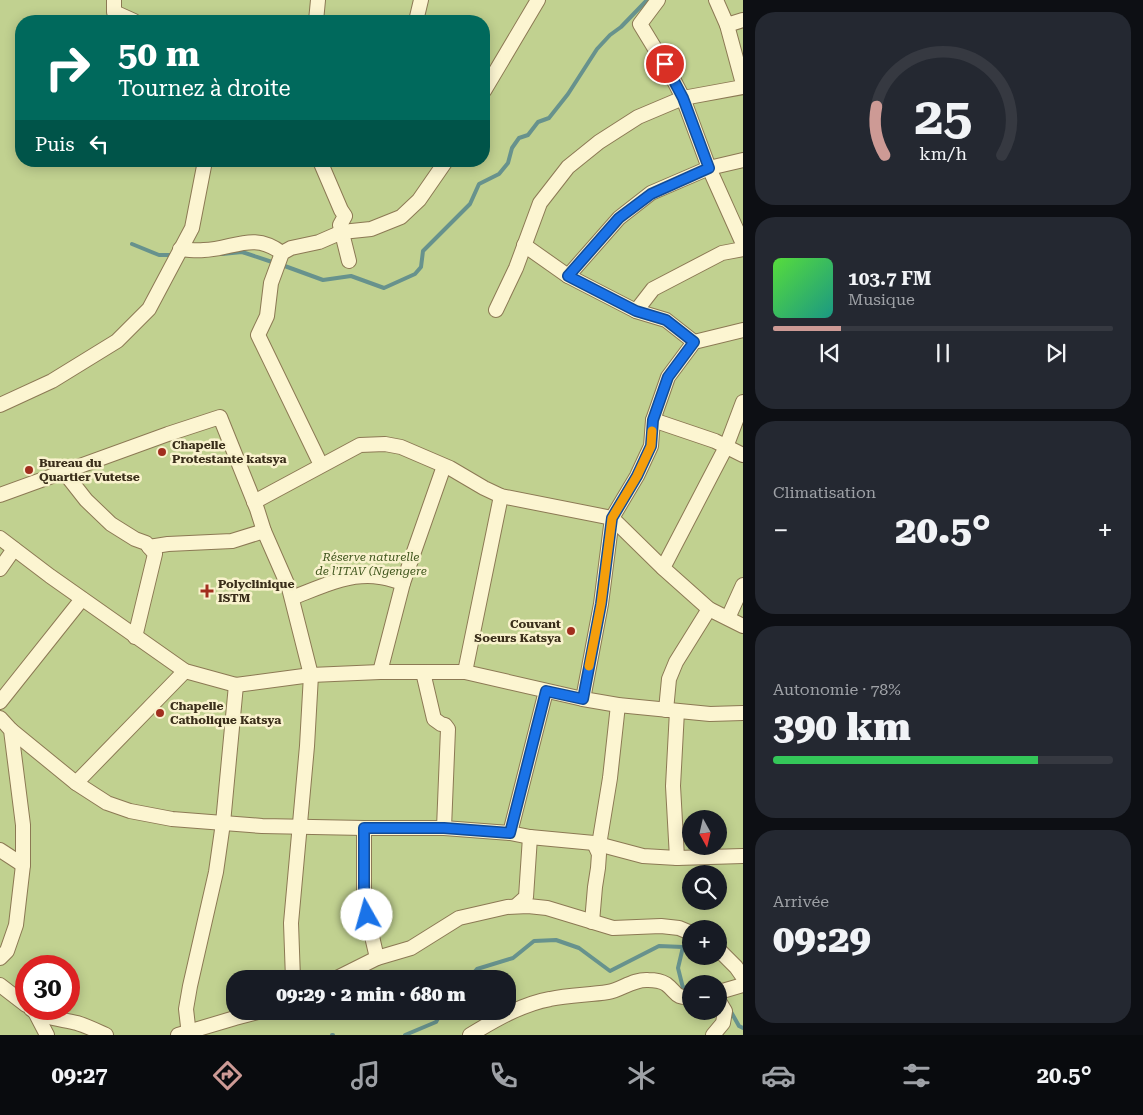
<!DOCTYPE html>
<html lang="fr">
<meta charset="utf-8">
<style>
:root{--surface:#171b24;--page:#242831;--text:#f1f3f6;--muted:#9ea1a6;--line:#363941;--accent:#cd9a95}
body{margin:0;font-family:"Roboto Serif",serif;background:var(--page);color:var(--text);height:100vh;display:flex;flex-direction:column;font-size:19px;white-space:nowrap}
*{box-sizing:border-box;margin:0}
p{font-size:16px;color:var(--muted)}
.icon{flex:none;width:28px;height:28px;fill:none;stroke:currentColor;stroke-width:2;stroke-linecap:round;stroke-linejoin:round}
.map{position:relative;flex:1;overflow:hidden}
.panel{display:flex;flex-direction:column;gap:12px;padding:12px;background:#0d0f14;width:400px}
.panel>*{flex:none}
.top-card{position:absolute;left:15px;top:15px;width:475px;height:152px;border-radius:20px;box-shadow:0 2px 12px #0003;background:#00695c;color:#fff;overflow:hidden}
.needle{width:32px;rotate:172deg}
.tools{position:absolute;left:682px;top:810px;display:grid;gap:10px}
.tools a{display:grid;place-items:center;width:45px;height:45px;border-radius:50%;background:var(--surface);box-shadow:0 2px 12px #0003;font-size:25px}
.speed{position:absolute;left:15px;top:955px;display:flex;gap:10px;font-size:25px;font-weight:700;text-align:center}
.speed>*{display:grid;place-content:center;width:65px;height:65px;border-radius:50%;background:var(--surface);box-shadow:0 2px 12px #0003;line-height:1}
.speed .limit{border:8px solid #d22;background:#fff;color:#111}
.pin{position:absolute;display:grid;place-items:center;width:42px;height:42px;color:#fff;margin:-21px;border:2px solid #fff;border-radius:50%;box-shadow:0 1px 5px #0007}
.me{position:absolute;width:55px;margin:-28px;rotate:353deg;stroke-linejoin:round;filter:drop-shadow(0 0 4px #0008)}
.turn{display:flex;align-items:center;gap:18px;height:105px;padding:0 20px;font-size:22px}
.turn .icon{width:65px;height:65px;stroke-width:2.5}
.turn b{display:block;font-size:35px;line-height:42px}
.then{display:flex;align-items:center;height:48px;padding:0 20px;background:#0003;gap:10px;font-size:19px}
.big{font-size:38px;font-weight:800;line-height:1.1}
.panel .tile{flex:1;display:flex;flex-direction:column;justify-content:center;gap:8px;min-width:0;padding:0 18px;border-radius:20px;background:var(--page)}
.panel .dial{align-items:center;gap:0}
.dial svg{height:130px;overflow:visible;fill:none;stroke:var(--line);stroke-width:7;stroke-linecap:round;text-anchor:middle}
.dial text{fill:var(--text);stroke:none}
.song{display:flex;align-items:center;gap:15px}
.cover{width:60px;height:60px;border-radius:8px;background:linear-gradient(135deg,hsl(110 70% 55%),hsl(170 70% 35%))}
.played{height:5px;border-radius:2px;background:linear-gradient(90deg,var(--accent) 20%,var(--line) 20%)}
.keys{display:flex;justify-content:space-around;direction:ltr}
.heat{display:flex;justify-content:space-between;align-items:center;font-size:28px;direction:ltr}
.charge{height:8px;border-radius:4px;background:linear-gradient(90deg,#34c759 78%,var(--line) 0)}
.trip{position:absolute;left:226px;top:970px;width:290px;height:50px;border-radius:20px;background:var(--surface);box-shadow:0 2px 12px #0003;font-weight:800;line-height:50px;text-align:center}
.menu{display:flex;height:80px;justify-content:space-around;align-items:center;background:#090b0e;color:var(--muted)}
.menu .icon{width:35px;height:35px}
.menu .selected{color:var(--accent)}
.menu b{font-size:22px;color:var(--text)}
main{display:flex;flex:1;min-height:0}
.map>svg:first-child{display:block}
</style>
<main>
<div class="map">
<svg width="743" height="1035" viewBox="0 0 743 1035">
<rect width="100%" height="100%" fill="#f2e9bd"/>
<!-- green -->
<path fill="#c1d190" fill-rule="evenodd" d="M0,0H743V1035H0ZM21,21H484V161H21ZM691,819H719V846H691ZM691,874H719V901H691ZM691,929H719V956H691ZM26,966H69V1009H26ZM235,979H508V1011H235ZM691,984H719V1011H691Z"/>
<g fill="none" stroke-linecap="round" stroke-linejoin="round">
<!-- stream -->
<g stroke="#67928d" stroke-width="4">
<polyline points="132,244 159,255 175,255"/>
<polyline points="222,254 242,252 275,263"/>
<polyline points="282,265 323,280 351,276 384,288 415,274 421,267 423,251 470,204 479,184 499,174 508,163 512,148 519,138 528,135 538,122 549,118 568,94 597,49 610,35 621,27 647,0"/>
<polyline points="468,979 477,969 513,958 534,941 556,940 579,948 610,971 659,946 683,947 678,968 683,988 691,987"/>
<polyline points="705,984 711,984"/>
<polyline points="730,1010 739,1026 743,1028"/>
<polyline points="332,1035 333,1035"/>
<polyline points="405,1035 436,1022 442,1011"/>
</g>
<!-- street casing -->
<g stroke="#8c7954" stroke-width="16">
<g id="street">
<polyline points="114,0 114,12 134,21"/>
<polyline points="658,0 640,24 671,75 683,98 709,168 743,244"/>
<polyline points="716,0 727,25 743,84"/>
<polyline points="316,21 318,0"/>
<polyline points="416,21 421,0"/>
<polyline points="727,25 743,20"/>
<polyline points="484,91 538,0"/>
<polyline points="320,161 341,210 345,216 340,225 349,261"/>
<polyline points="524,245 568,276 636,311 666,320 694,342"/>
<path d="M180,249C188,250 196,251 204,250C234,249 253,231 282,253"/>
<polyline points="568,276 619,218 651,193 709,168 743,160"/>
<polyline points="496,310 516,268 540,203 568,167 599,142 638,117 683,98 743,87"/>
<polyline points="636,311 653,289 722,253 743,249"/>
<polyline points="0,405 52,381 117,341 149,309 192,228 205,161"/>
<polyline points="653,420 715,441 743,455"/>
<polyline points="321,465 258,335 267,316 271,283 282,253 291,248 319,242 342,232 371,229 401,217 419,200 446,161"/>
<polyline points="64,472 86,500 111,524 135,539 146,543 155,554 135,637"/>
<polyline points="0,495 168,434 220,417 257,509 264,531 289,588 311,675 307,746 291,923 293,979"/>
<polyline points="254,502 360,445 385,444 401,447 450,468 484,488 501,496 612,518 663,568 709,609 743,626"/>
<polyline points="0,538 50,576 185,671 236,685 311,675 380,672 465,672 583,699 618,705 710,714 743,713"/>
<polyline points="149,547 168,544 232,541 264,531"/>
<polyline points="663,568 726,447 743,402"/>
<polyline points="0,569 14,549"/>
<path d="M292,598C320,587 349,572 380,577C388,578 396,581 403,583"/>
<polyline points="728,618 743,585"/>
<polyline points="380,672 403,583 444,466"/>
<polyline points="423,672 434,719 441,724 445,725 448,729 444,828"/>
<polyline points="465,672 501,496"/>
<polyline points="583,699 601,604 612,518 637,476 651,446 653,420 668,377 694,342 743,330"/>
<polyline points="0,702 82,599"/>
<polyline points="666,710 669,679 676,662 709,609"/>
<polyline points="0,718 11,730 23,825 23,865 16,925 7,951 0,958"/>
<polyline points="11,730 76,783 107,803 130,811 172,819 262,826 364,828 444,828 510,833 530,837 594,843 643,856 677,858 743,856"/>
<polyline points="76,783 185,671"/>
<polyline points="364,828 364,892 367,915 377,958"/>
<polyline points="510,833 546,691"/>
<polyline points="599,845 610,778 618,705"/>
<polyline points="0,850 23,865"/>
<polyline points="677,858 673,786 677,711"/>
<polyline points="516,906 526,897 530,837"/>
<polyline points="592,922 595,887 598,868 599,854 594,843"/>
<polyline points="719,950 736,967 743,977"/>
<polyline points="335,979 377,958 411,948 459,918 507,907 528,906 547,908 613,928 661,926 679,928 691,933"/>
<polyline points="0,985 26,1005"/>
<polyline points="719,992 743,985"/>
<path d="M31,1009C43,1018 62,1019 77,1023C87,1026 97,1031 106,1035"/>
<polyline points="35,1012 47,1035"/>
<polyline points="178,1035 235,1018 262,1011"/>
<polyline points="189,1035 186,1009 190,986 216,872 223,823 236,685"/>
<path d="M470,1035C495,1020 522,1004 550,999C569,995 589,995 608,992C621,990 633,979 648,980C654,980 661,981 666,984C678,993 674,998 691,997"/>
<polyline points="713,1035 723,1023 725,1011 719,1001"/>
</g>
</g>
<!-- street -->
<use href="#street" stroke="#fcf5d1" stroke-width="14"/>
</g>
<g fill="none" stroke-linecap="round" stroke-linejoin="round">
<!-- route casing -->
<g stroke="#114b97" stroke-width="12">
<polyline id="route" points="367,915 364,892 364,828 444,828 510,833 546,691 583,699 601,604 612,518 637,476 651,446 653,420 668,377 694,342 666,320 636,311 568,276 619,218 651,194 709,168 683,98 665,64"/>
</g>
<!-- route -->
<use href="#route" stroke="#1a73e8" stroke-width="9"/>
<!-- slow -->
<polyline stroke="#f59e0b" stroke-width="9" points="589,666 601,604 612,518 637,476 651,446 652,431"/>
</g>
<!-- markers -->
<g fill="#a12e1e" stroke="#f9f2cd" stroke-width="2">
<circle cx="162" cy="452" r="5"/>
<circle cx="29" cy="470" r="5"/>
<path d="M204.5 583.5h5v5h5v5h-5v5h-5v-5h-5v-5h5z"/>
<circle cx="571" cy="631" r="5"/>
<circle cx="160" cy="713" r="5"/>
</g>
<g text-anchor="middle" dominant-baseline="central" stroke-width="5" stroke-linejoin="round" paint-order="stroke">
<!-- poi labels -->
<g font-size="12" font-weight="bold" fill="#3a2e1a" stroke="#f9f2cd" text-anchor="start">
<text x="172" y="445">Chapelle<tspan x="172" dy="14">Protestante katsya</tspan></text>
<text x="39" y="463">Bureau du<tspan x="39" dy="14">Quartier Vutetse</tspan></text>
<text x="218" y="584">Polyclinique<tspan x="218" dy="14">ISTM</tspan></text>
<text x="561" y="624" text-anchor="end">Couvant<tspan x="561" dy="14">Soeurs Katsya</tspan></text>
<text x="170" y="706">Chapelle<tspan x="170" dy="14">Catholique Katsya</tspan></text>
</g>
<!-- park labels -->
<g font-size="12" font-style="italic" fill="#42581f" stroke="#f9f2cd">
<text x="371" y="557">Réserve naturelle<tspan x="371" dy="14">de l'ITAV (Ngengere</tspan></text>
</g>
</g>
</svg>
<div class="tools">
<a><svg class="needle" viewBox="-14 -14 28 28"><path d="M0-13l5 13h-10z" fill="#e53935"/><path d="M0 13l5-13h-10z" fill="#9ea1a6"/></svg></a>
<a><svg class="icon" aria-label="search" viewBox="0 0 24 24"><circle cx="10" cy="10" r="6"/><path d="M15 15l6 6"/></svg></a>
<a>+</a>
<a>−</a>
</div>
<div class="speed"><div class="limit">30</div></div>
<div class="pin" style="left:665px;top:64px;background:#d93025"><svg class="icon" aria-label="arrive" viewBox="0 0 24 24"><path d="M6 21V4h12l-3 4 3 4H6"/></svg></div>
<svg class="me" style="left:367px;top:915px" viewBox="-20 -20 40 40"><circle r="19" fill="#fff"/><path d="M0-13L10 11 0 6-10 11z" fill="#1a73e8"/></svg>
<div class="trip">09:29 · 2 min · 680 m</div>
<div class="top-card">
<div class="turn"><svg class="icon" aria-label="right" viewBox="0 0 24 24"><path d="M7 20v-9h11M14 6l5 5-5 5"/></svg><div><b>50 m</b>Tournez à droite</div></div>
<div class="then">Puis<svg class="icon" aria-label="left" viewBox="0 0 24 24"><path d="M17 20v-9H6M10 6l-5 5 5 5"/></svg></div>
</div>
</div>
<section class="panel">
<div class="tile dial"><svg viewBox="0 0 100 80">
<path d="M14 69A42 42 0 1 1 86 69"/>
<path d="M14 69A42 42 0 0 1 9 39" stroke="#cd9a95"/>
<text x="50" y="56" font-size="32" font-weight="700">25</text>
<text x="50" y="72" font-size="11">km/h</text>
</svg></div>
<div class="tile">
<div class="song"><i class="cover"></i><div><b>103.7 FM</b><p>Musique</p></div></div>
<div class="played"></div>
<div class="keys"><svg class="icon" aria-label="previous" viewBox="0 0 24 24"><path d="M18 5L8 12l10 7zM5 5v14"/></svg><svg class="icon" aria-label="pause" viewBox="0 0 24 24"><path d="M8 5v14M16 5v14"/></svg><svg class="icon" aria-label="next" viewBox="0 0 24 24"><path d="M6 5l10 7-10 7zM19 5v14"/></svg></div>
</div>
<div class="tile"><p>Climatisation</p>
<div class="heat"><a>−</a><b class="big">20.5°</b><a>+</a></div>
</div>
<div class="tile"><p>Autonomie · 78%</p><b class="big">390 km</b><div class="charge"></div></div>
<div class="tile"><p>Arrivée</p><b class="big">09:29</b></div>
</section>
</main>
<nav class="menu">
<b>09:27</b>
<svg class="icon selected" aria-label="directions" viewBox="0 0 24 24"><path d="M12 3l9 9-9 9-9-9zM9 14v-3h6M13 9l2 2-2 2"/></svg>
<svg class="icon" aria-label="music" viewBox="0 0 24 24"><path d="M9 18V5l10-2v13"/><circle cx="6" cy="18" r="3"/><circle cx="16" cy="16" r="3"/></svg>
<svg class="icon" aria-label="phone" viewBox="0 0 24 24"><path d="M5 4h4l2 5-3 2q2 4 5 5l2-3 5 2v4C11 20 4 13 5 4z"/></svg>
<svg class="icon" aria-label="climate" viewBox="0 0 24 24"><path d="M12 3v18M4 7l16 10M4 17L20 7"/></svg>
<svg class="icon" aria-label="car" viewBox="0 0 24 24"><path d="M5 17H2v-5l4-1 3-4h7l3 4 3 1v5h-3M9 17h6M6 11h13"/><circle cx="7" cy="17" r="2"/><circle cx="17" cy="17" r="2"/></svg>
<svg class="icon" aria-label="filters" viewBox="0 0 24 24"><path d="M4 7h16M4 17h16"/><circle cx="9" cy="7" r="2"/><circle cx="15" cy="17" r="2"/></svg>
<b>20.5°</b>
</nav>
